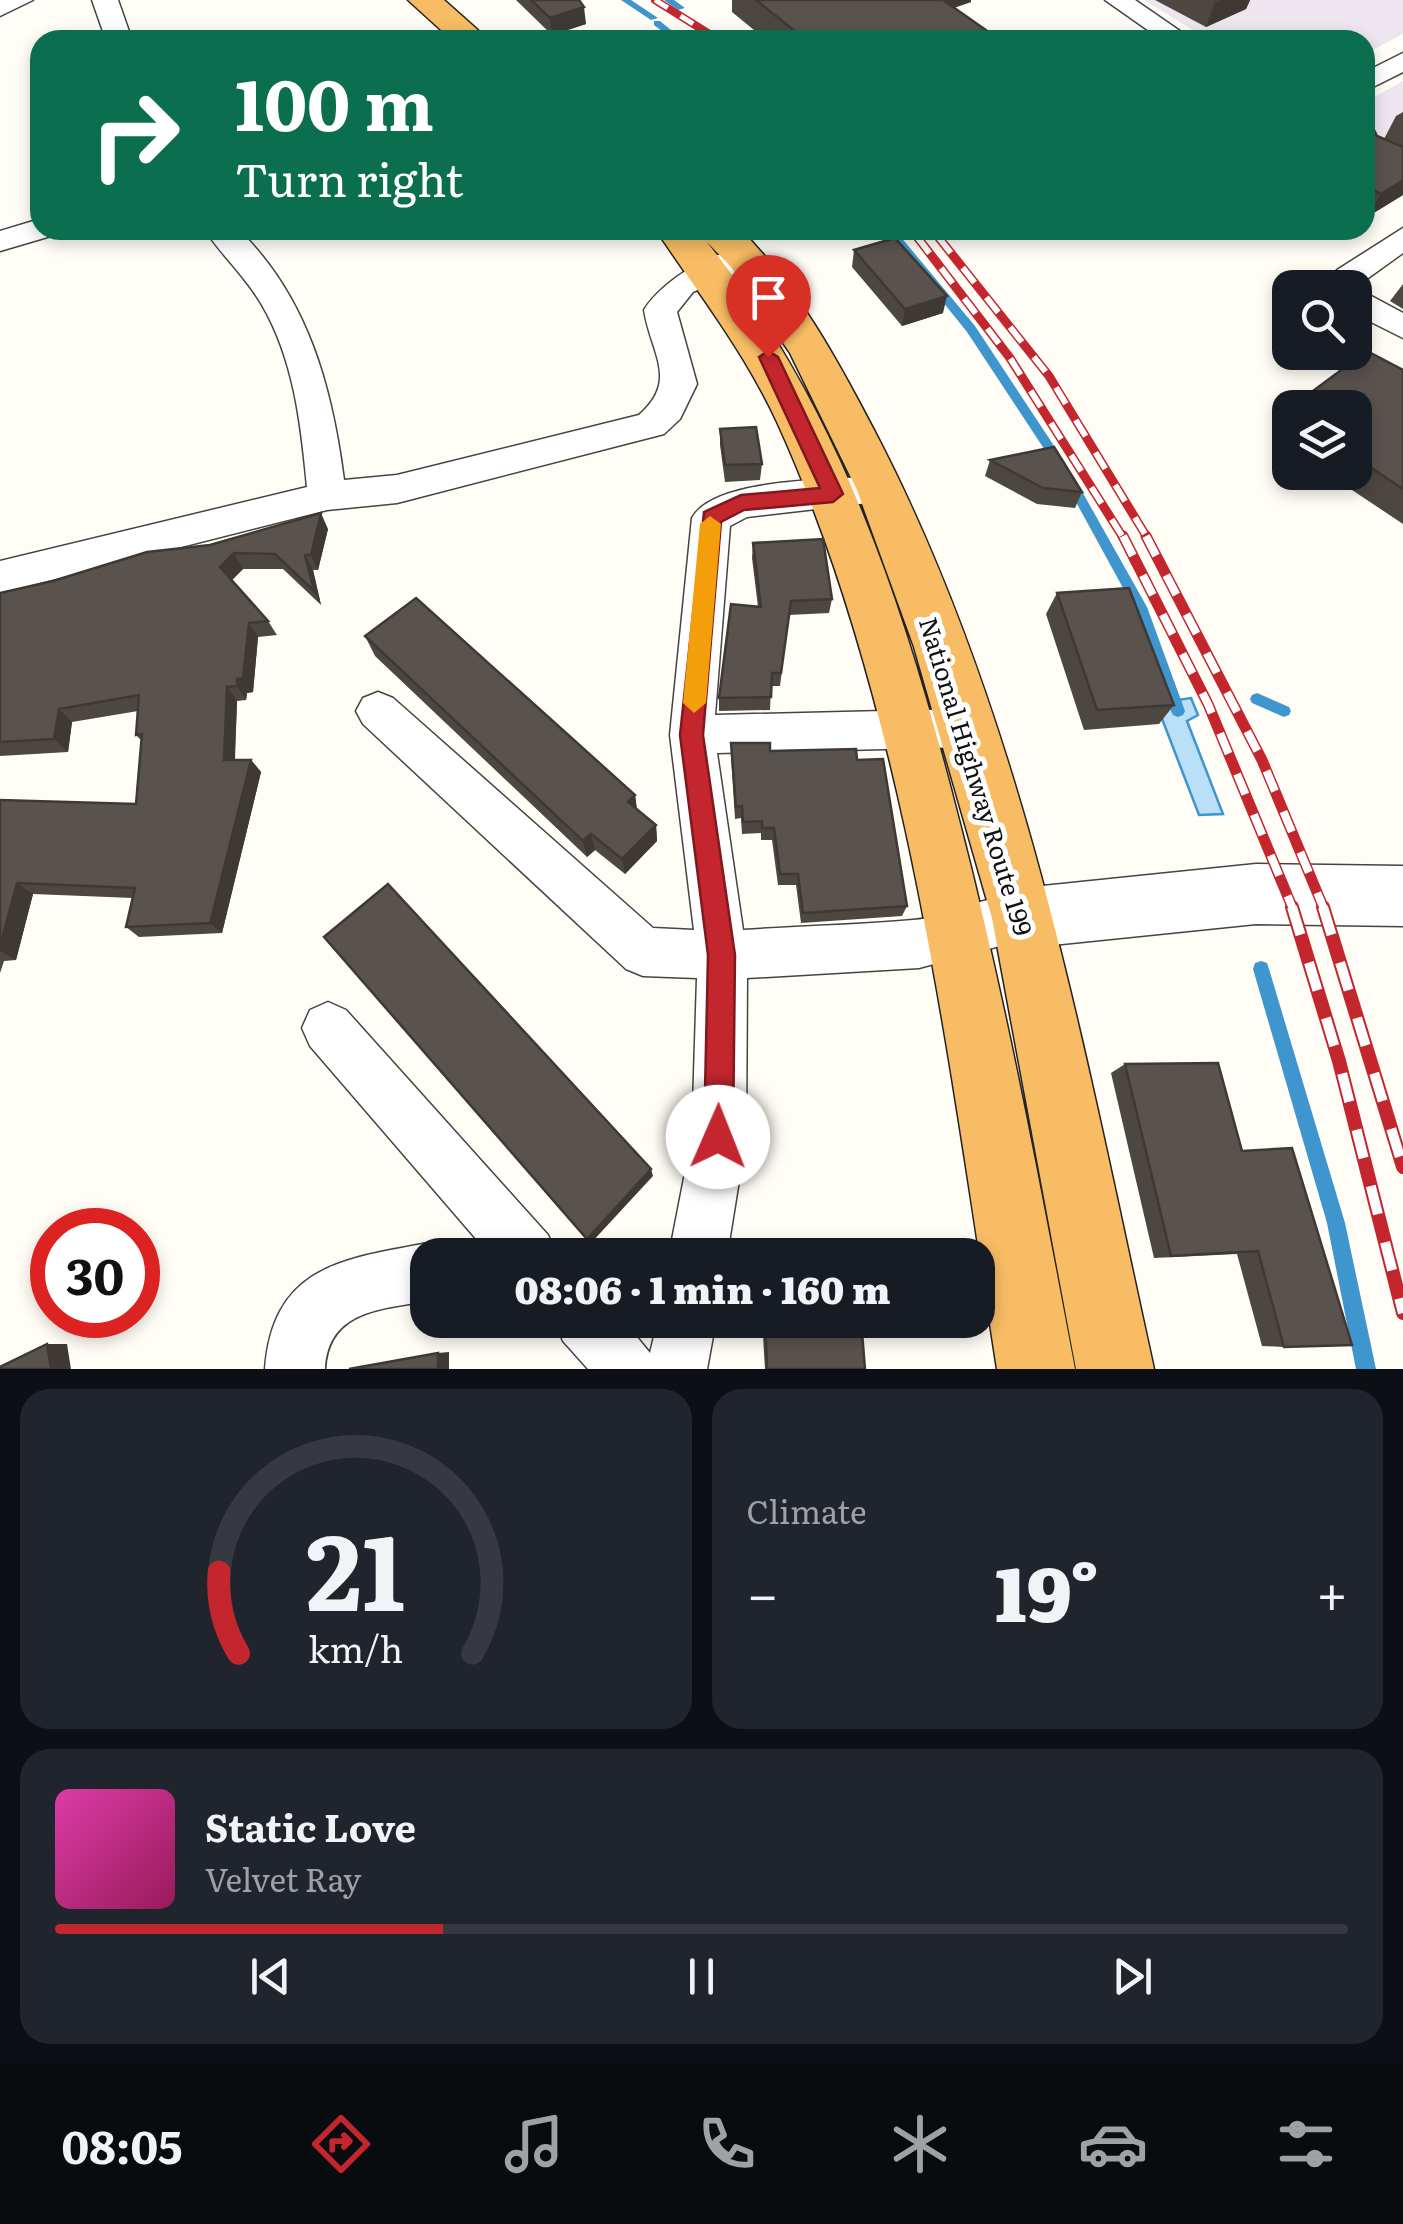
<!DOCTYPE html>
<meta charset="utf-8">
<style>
:root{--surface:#171b24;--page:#20242c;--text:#f1f3f6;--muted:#9ea1a6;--line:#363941;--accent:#c4262e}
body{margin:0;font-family:Literata,serif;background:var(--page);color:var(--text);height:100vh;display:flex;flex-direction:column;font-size:38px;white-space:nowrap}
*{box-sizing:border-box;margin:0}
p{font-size:32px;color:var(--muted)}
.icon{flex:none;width:55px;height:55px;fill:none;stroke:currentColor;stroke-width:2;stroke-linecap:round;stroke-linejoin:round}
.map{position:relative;height:1369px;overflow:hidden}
.details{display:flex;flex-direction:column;gap:20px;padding:20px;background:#0d0f14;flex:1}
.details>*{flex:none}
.top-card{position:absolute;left:30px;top:30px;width:1345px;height:210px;border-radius:30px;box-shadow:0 5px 15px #0003;background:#0b6e4f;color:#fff;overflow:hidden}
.controls{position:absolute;left:1272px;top:270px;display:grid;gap:20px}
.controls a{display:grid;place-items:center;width:100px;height:100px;border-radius:20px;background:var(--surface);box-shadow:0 5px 15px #0003;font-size:50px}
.speed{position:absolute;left:30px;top:1208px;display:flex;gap:20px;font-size:50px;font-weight:700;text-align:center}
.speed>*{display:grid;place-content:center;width:130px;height:130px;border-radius:50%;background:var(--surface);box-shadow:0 5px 15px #0003;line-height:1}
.speed .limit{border:15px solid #d22;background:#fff;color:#111}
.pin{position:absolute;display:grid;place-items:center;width:85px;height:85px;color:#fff;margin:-102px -42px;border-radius:50% 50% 50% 0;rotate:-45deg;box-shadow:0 0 10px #0007}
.pin .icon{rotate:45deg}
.me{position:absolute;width:110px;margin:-55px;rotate:1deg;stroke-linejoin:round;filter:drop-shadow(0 0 8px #0008)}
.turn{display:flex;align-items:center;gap:35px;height:210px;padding:0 40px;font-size:45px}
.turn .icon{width:130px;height:130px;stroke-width:2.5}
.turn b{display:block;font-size:70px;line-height:85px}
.big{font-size:75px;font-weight:800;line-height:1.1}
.details .tile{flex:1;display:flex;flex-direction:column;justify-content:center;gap:15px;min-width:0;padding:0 35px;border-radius:30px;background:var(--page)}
.details .dial{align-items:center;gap:0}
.dial svg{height:260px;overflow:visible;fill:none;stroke:var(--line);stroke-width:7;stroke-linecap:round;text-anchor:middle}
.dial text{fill:var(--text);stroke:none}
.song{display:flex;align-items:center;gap:30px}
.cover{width:120px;height:120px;border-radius:15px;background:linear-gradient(135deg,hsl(320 70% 55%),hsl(330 70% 35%))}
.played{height:10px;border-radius:5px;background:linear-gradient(90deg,var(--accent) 30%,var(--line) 30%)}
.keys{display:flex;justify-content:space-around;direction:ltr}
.heat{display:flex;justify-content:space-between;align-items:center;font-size:55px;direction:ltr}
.details .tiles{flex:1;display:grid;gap:20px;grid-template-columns:1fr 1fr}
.tile:last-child{grid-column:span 2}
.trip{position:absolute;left:410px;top:1238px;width:585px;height:100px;border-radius:30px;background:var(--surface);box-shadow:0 5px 15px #0003;font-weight:800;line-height:100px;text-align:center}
.menu{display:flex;height:160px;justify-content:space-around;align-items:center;background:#090b0e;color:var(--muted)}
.menu .icon{width:70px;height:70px}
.menu .active{color:var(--accent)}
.menu b{font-size:45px;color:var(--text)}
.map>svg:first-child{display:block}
</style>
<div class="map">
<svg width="1403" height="1369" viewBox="0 0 1403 1369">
<rect width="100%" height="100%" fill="#fffdf5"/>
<!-- industrial -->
<g fill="#eee6ef">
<polygon points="1144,0 1403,0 1403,34 1365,54 1365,40 1209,40"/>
<polygon points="1403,81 1403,149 1365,130 1365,102"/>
</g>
<!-- water -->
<polygon fill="#b9e0f7" stroke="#3f96cf" stroke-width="2.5" points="1191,698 1198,715 1187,721 1223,814 1199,815 1156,703"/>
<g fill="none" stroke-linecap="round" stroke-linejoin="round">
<!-- stream -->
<g fill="#3f96cf" fill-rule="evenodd">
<polygon points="621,0 631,0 658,18 651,20"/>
<polygon points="664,0 674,0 685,8 678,10"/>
<polygon points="654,21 660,21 683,40 674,40 654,25"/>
<polygon points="885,230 895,230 975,326 1064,461 1066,464 1064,467 1056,467 967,332"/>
<polygon points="1071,478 1075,479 1147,607 1185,711 1183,715 1178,717 1173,715 1171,711 1134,608 1065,482"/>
<polygon points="1257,693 1289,707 1291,711 1289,715 1284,717 1252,703 1250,699 1252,695"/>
<polygon points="1261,961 1267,963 1269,969 1345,1223 1376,1369 1356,1369 1327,1223 1253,969 1255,963"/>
</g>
<!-- minor casing -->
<g stroke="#444" stroke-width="3">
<g id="minor">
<polygon points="0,0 33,0 0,16"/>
<polygon points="92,0 118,0 132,40 106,40"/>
<polygon points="1105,0 1135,0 1193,40 1162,40"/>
<polygon points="1403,53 1403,72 1365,91 1365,72"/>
<polygon points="40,219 40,230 55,230 51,236 0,251 0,231"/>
<polygon points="1403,228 1403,253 1364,281 1362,291 1403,313 1403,338 1355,314 1355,288 1332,288 1337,270"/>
<path d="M205,230H239C308,298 332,387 344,480L397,475L639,415C679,380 651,354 644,310C661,281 722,242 756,251L761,258L756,265L693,292L677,312L697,384L680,419L664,434L397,503L327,510L0,593V561L307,487C301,424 294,360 262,305C246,277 222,256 205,230Z"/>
<path d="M881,476L894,480L900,490L894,500L747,517L730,526L715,715L966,709L981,715L988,728L981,741L966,747L717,753L743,930C800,926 857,925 913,920C955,917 998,884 1040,901L1047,918L1040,935L919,968L747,978L746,1137L727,1255H669L692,1137L697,978L643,976L626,969L363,724L356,711L363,698L378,692L393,698L653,928L694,930L670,735L692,518C714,477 837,480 881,476Z"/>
<polygon points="328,1002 346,1010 548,1235 557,1255 490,1255 310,1046 302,1028 310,1010"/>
<path d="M428,1243L450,1255H428V1301C382,1309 328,1310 325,1369H265C273,1265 344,1259 428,1243Z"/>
<polygon points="555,1320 623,1320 650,1353 658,1320 716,1320 707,1369 588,1369 563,1341"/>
</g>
</g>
<!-- tertiary casing -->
<g stroke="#444" stroke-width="3">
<polygon id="tertiary" points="1256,864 1403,866 1403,926 1256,924 1023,948 1001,939 992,918 1001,897 1023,888"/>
</g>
<!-- trunk casing -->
<g stroke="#222" stroke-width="3">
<g id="trunk">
<polygon points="408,0 444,0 489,40 452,40"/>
<path d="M656,230H697L702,236L698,230H741C798,288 837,359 874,430C1026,721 1084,1052 1154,1369H1076L992,918L914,647L857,490L790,353L731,267L706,241C842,409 906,613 959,820C1006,1001 1040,1185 1075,1369H997C949,1062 906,704 777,422C744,351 699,294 656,230Z"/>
</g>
</g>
<!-- minor -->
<use href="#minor" fill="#fff" fill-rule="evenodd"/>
<!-- tertiary -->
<use href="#tertiary" fill="#fff" fill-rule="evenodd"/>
<!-- trunk -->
<use href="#trunk" fill="#f7bc64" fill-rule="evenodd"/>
<!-- rail-far3 casing -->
<g stroke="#c4262e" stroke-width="8">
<g id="rail-far3">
<polyline points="655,0 719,40"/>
<polyline points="911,230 920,241"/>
<polyline points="932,230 942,241"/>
</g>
</g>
<!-- rail-far2 casing -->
<g stroke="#c4262e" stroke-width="9">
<g id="rail-far2">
<polyline points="918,238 1010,358 1124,539"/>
<polyline points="939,238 1049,376 1148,539"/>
</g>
</g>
<!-- rail-far1 casing -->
<g stroke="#c4262e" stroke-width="11">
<g id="rail-far1">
<polyline points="1123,536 1208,704 1293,909"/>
<polyline points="1146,536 1262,760 1324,909"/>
</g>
</g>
<!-- rail casing -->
<g stroke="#c4262e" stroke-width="14">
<g id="rail">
<polyline points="1292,907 1339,1061 1403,1313"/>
<polyline points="1323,907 1403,1167"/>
</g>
</g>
<!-- rail-far3 -->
<use href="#rail-far3" stroke="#fff" stroke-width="5" stroke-dasharray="15" stroke-linecap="butt"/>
<!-- rail-far2 -->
<use href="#rail-far2" stroke="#fff" stroke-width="6" stroke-dasharray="19" stroke-linecap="butt"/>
<!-- rail-far1 -->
<use href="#rail-far1" stroke="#fff" stroke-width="8" stroke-dasharray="22" stroke-linecap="butt"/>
<!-- rail -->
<use href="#rail" stroke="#fff" stroke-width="10" stroke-dasharray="29" stroke-linecap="butt"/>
</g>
<!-- wall -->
<g fill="#4d4742">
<polygon points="516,0 579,0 586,24 552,35"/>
<polygon points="732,0 971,0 971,2 954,8 1000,40 766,40 732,12"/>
<polygon points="1155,0 1250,0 1246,9 1206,27"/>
<polygon points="1403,112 1403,195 1367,217 1365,216 1365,136 1377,136 1384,139 1396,116"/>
<polygon points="854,250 943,313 902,326 852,267"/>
<polygon points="1403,284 1403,309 1390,301"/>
<polygon points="1403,370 1403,524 1325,472 1355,472 1355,408 1293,408 1294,405"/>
<polygon points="1290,412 1290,436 1279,429"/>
<polygon points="720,429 762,464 760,480 725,482 720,445"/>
<polygon points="990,460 1082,492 1075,508 1037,504 985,476"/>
<polygon points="328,529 318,570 313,570 321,605 283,569 243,569 232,580 268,621 277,635 258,637 253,692 247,693 246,700 237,701 235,760 251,760 261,772 222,933 139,937 126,927 133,898 33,894 16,960 4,961 0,973 0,800 136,804 142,741 136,735 138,711 72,722 68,752 0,756 0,593 210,545"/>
<polygon points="753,543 832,599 829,613 789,615 780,686 771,686 770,710 719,711 719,698 758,607 752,558"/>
<polygon points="1057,593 1174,705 1159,724 1084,730 1046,614"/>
<polygon points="365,636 635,795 637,809 656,825 657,841 625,874 595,850 587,857 375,656"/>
<polygon points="731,743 770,751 857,760 907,906 902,916 801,923 796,885 778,885 772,840 761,840 761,833 742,834 741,818 735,819 731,756"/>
<polygon points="1218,1063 1284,1347 1262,1346 1237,1254 1154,1258 1111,1073 1125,1064"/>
<polygon points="762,1320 861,1320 865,1369 765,1369"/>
</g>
<!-- shaded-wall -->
<g fill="#3f3936">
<polygon points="923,0 971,0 971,2 920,18"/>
<polygon points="1220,0 1250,0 1246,9 1206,27 1215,2"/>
<polygon points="584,7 586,24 552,35 550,18"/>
<polygon points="1403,180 1403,195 1367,217 1381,194"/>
<polygon points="947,296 943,313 902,326 905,309"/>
<polygon points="321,513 328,529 318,570 311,555"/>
<polygon points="234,553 243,569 230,582 220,567"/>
<polygon points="305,555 313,570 321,605 314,591"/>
<polygon points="249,623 258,637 253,692 247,693 246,700 237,686"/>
<polygon points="227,687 237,701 234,773 224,760"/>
<polygon points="59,709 72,722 68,752 54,739"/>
<polygon points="251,760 261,772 222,933 210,923"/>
<polygon points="635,795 637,812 628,802"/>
<polygon points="656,825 657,841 625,874 622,859"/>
<polygon points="591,834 595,850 587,857 583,841"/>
<polygon points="17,883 33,894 16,960 0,951 0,946"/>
<polygon points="651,1169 653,1176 591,1243 587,1239"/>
<polygon points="47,1344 67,1344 71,1369 51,1369"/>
<polygon points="449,1352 449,1369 438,1369 438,1353"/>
</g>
<!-- building -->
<g fill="#5a524d" stroke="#3f3936" stroke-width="2.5">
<polygon points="531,0 579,0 584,7 550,18"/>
<polygon points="756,0 943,0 1000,40 806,40"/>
<polygon points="1374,130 1377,136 1403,147 1403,180 1381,194 1365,185 1365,136"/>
<polygon points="895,238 947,296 905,309 854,250"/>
<polygon points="1367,351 1403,370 1403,489 1355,457 1355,408 1298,408 1294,405"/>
<polygon points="756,427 762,464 725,465 720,429"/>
<polygon points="1054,447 1082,492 1043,488 990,460"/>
<polygon points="321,513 311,555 305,555 314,591 275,554 234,553 220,567 268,621 249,623 243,678 237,679 237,686 227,687 224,760 251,760 210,923 126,927 135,888 17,883 0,946 0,800 136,804 142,734 136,735 139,695 59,709 54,739 0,742 0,593 53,581 147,552 210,545"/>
<polygon points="823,539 832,599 791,601 781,673 772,673 771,697 719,698 731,604 761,607 753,543"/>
<polygon points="1129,588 1174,705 1097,710 1057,593"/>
<polygon points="416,598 635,795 628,802 656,825 622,859 591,834 583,841 365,636"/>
<polygon points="731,743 770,743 770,751 856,749 857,760 883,759 907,906 803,913 798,874 780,874 774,828 762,828 762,821 743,822 742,806 736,807"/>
<polygon points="388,884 651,1169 587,1239 324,937"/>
<polygon points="1218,1063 1242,1151 1292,1148 1352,1345 1284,1347 1258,1251 1171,1256 1125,1064"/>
<polygon points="765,1320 861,1320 865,1369 767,1369"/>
<polygon points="47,1344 51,1369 0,1369 0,1367"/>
<polygon points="438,1353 438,1369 349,1369"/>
</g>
<!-- route -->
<polygon fill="#c4262e" stroke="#7f191e" stroke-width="2.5" points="768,351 778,357 843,494 833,502 744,510 721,522 703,735 735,955 733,1137 729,1147 718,1151 708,1147 704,1137 708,955 680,735 704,512 741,495 820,488 759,357"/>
<!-- slow -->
<polygon fill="#f59e0b" points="710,516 721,524 706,703 694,713 683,703 700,524"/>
<g text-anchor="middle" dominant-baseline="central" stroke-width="10" stroke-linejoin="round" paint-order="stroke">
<!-- street labels -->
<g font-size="25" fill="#111" stroke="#fff">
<text transform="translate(977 776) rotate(73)">National Highway Route 199</text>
</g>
</g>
</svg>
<div class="controls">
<a><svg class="icon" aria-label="search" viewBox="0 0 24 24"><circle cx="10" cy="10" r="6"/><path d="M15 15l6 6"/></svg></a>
<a><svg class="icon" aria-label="layers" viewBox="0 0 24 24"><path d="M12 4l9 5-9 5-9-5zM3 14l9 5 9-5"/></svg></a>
</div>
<div class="speed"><div class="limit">30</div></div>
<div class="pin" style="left:768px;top:357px;background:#d93025"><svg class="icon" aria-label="arrive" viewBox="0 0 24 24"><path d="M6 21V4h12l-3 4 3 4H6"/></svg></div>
<svg class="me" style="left:718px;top:1137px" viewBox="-20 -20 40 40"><circle r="19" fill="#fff"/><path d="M0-13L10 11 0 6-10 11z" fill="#c4262e"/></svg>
<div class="trip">08:06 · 1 min · 160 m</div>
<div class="top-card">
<div class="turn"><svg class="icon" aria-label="right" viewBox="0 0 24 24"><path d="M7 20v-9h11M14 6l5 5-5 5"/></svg><div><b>100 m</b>Turn right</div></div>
</div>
</div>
<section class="details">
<div class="tiles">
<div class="tile dial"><svg viewBox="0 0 100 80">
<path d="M14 69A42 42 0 1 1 86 69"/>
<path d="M14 69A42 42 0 0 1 8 44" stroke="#c4262e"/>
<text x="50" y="56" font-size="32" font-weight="700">21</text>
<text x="50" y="72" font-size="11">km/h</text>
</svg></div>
<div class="tile"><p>Climate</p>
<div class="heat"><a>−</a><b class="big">19°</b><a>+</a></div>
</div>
<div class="tile">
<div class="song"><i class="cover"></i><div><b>Static Love</b><p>Velvet Ray</p></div></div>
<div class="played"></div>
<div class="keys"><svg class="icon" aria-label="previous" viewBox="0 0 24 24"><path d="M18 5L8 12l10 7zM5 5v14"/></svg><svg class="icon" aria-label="pause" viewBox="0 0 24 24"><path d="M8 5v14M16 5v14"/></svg><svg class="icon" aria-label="next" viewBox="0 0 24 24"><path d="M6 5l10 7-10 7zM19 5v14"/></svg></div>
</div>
</div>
</section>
<nav class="menu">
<b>08:05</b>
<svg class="icon active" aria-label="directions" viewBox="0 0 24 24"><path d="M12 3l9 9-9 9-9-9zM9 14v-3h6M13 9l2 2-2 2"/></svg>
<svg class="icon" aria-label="music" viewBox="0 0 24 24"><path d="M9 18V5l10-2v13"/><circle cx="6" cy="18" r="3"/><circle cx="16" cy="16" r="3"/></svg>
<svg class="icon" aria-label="phone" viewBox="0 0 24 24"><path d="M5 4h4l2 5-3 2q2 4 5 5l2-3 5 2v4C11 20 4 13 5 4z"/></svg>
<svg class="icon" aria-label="climate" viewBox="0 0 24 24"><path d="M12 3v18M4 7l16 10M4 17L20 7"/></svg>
<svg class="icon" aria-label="car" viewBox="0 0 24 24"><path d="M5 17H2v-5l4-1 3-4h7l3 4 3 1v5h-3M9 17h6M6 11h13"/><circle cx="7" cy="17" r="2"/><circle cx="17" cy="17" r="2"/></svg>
<svg class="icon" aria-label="filters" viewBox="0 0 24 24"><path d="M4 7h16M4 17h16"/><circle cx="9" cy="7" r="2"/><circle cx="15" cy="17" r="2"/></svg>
</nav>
